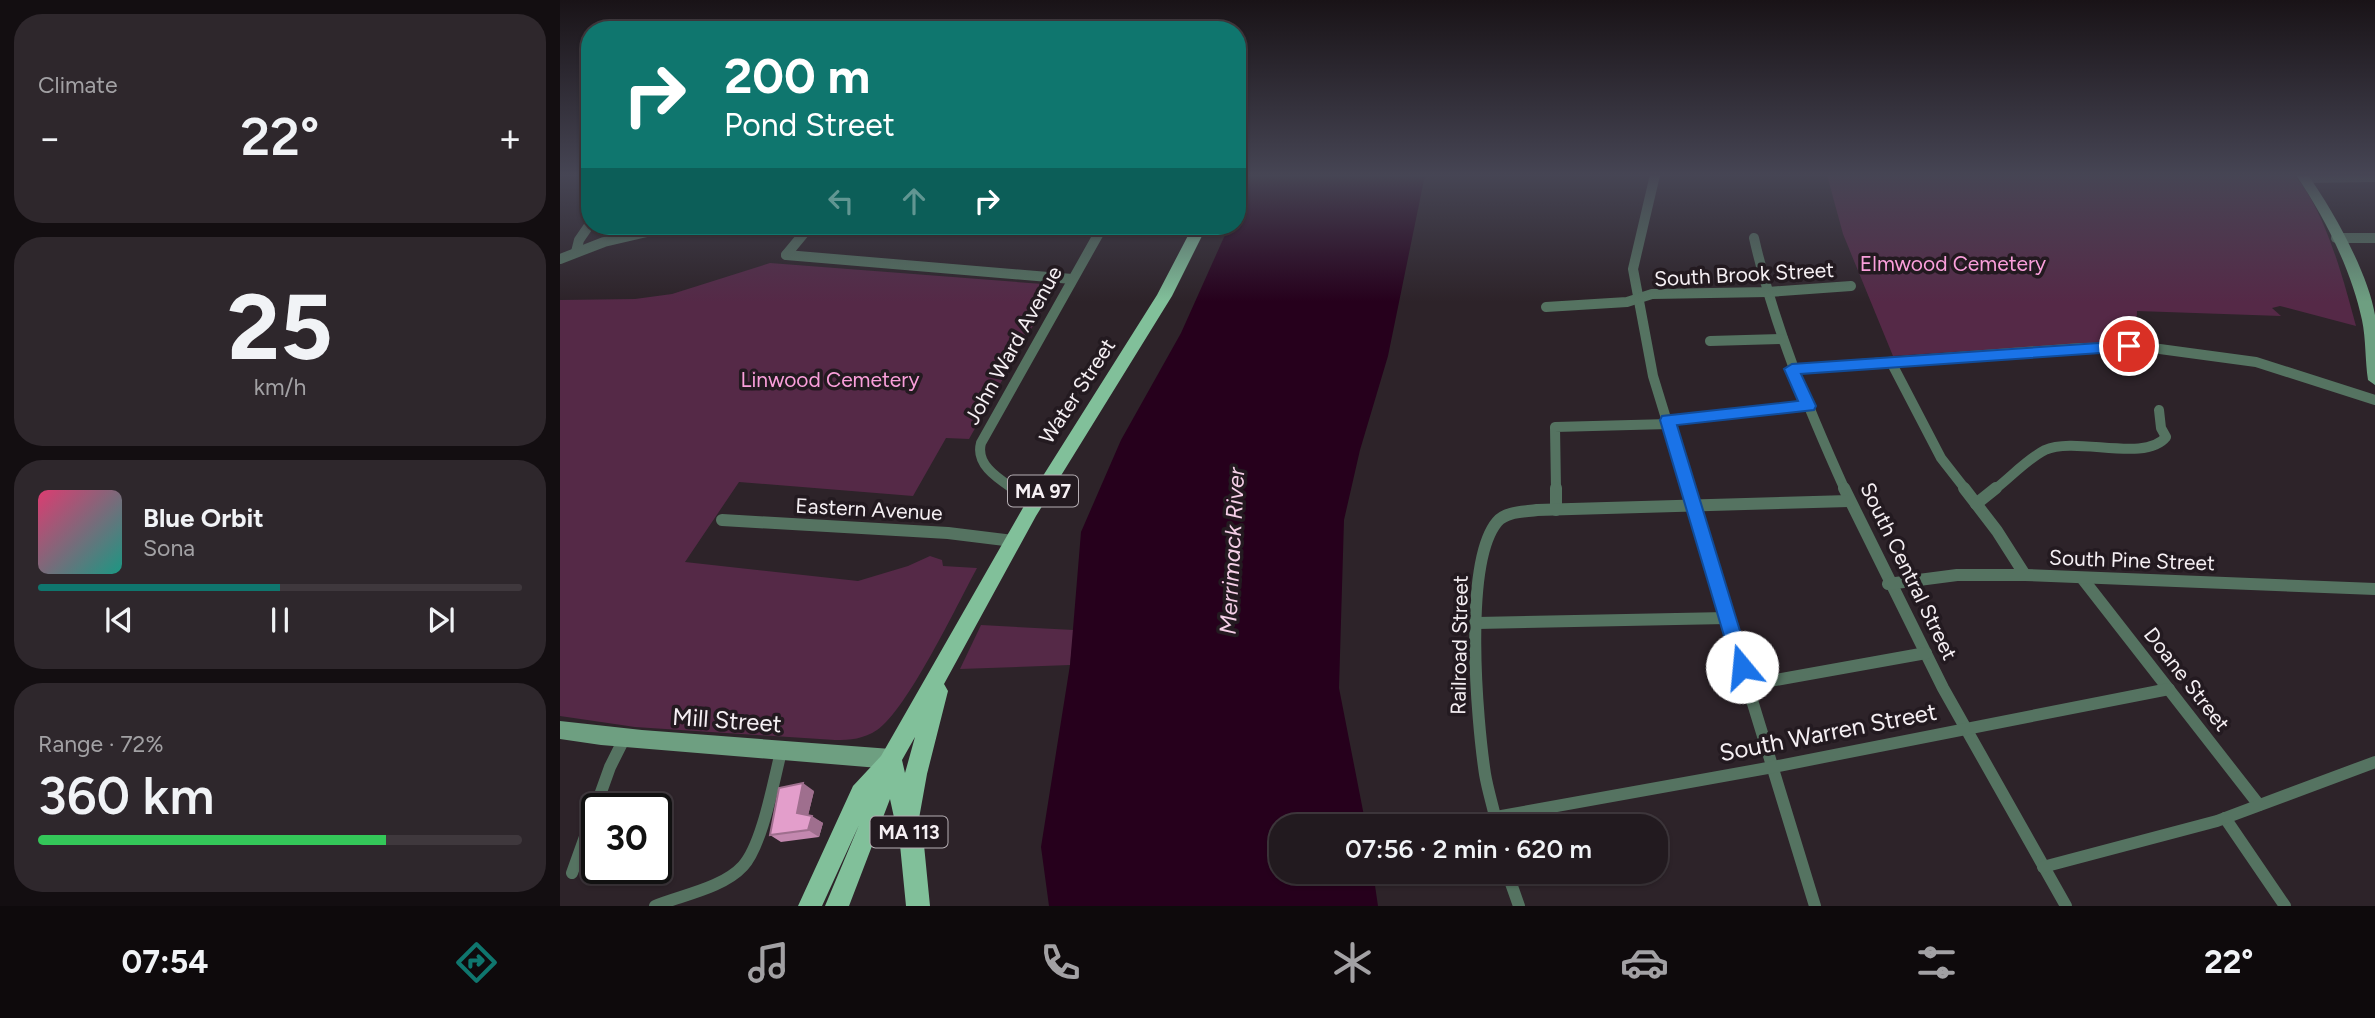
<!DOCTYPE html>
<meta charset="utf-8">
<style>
:root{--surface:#221a1f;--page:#2e272c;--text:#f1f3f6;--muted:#a2a1a4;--line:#3f383d;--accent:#0f766e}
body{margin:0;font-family:Figtree,sans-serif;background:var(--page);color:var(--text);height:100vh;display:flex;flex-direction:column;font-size:26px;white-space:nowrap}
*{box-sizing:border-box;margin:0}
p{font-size:23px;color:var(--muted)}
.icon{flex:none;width:38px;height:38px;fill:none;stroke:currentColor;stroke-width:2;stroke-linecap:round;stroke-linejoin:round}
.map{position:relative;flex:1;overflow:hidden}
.drawer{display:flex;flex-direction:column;gap:14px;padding:14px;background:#130e11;width:560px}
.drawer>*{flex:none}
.top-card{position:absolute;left:21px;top:21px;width:665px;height:214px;border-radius:28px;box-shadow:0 2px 5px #0004,0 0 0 2px var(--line);background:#0f766e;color:#fff;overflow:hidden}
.speed{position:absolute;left:21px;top:793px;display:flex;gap:14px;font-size:35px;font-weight:700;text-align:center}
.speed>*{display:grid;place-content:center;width:91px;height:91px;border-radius:50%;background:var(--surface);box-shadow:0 2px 5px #0004,0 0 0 2px var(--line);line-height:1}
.speed .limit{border:4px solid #111;border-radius:10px;background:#fff;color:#111}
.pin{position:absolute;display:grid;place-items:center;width:60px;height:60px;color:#fff;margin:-30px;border:4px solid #fff;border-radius:50%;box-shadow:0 2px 7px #0007}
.me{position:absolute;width:77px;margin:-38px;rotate:343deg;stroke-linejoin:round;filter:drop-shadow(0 0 5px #0008)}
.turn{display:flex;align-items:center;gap:24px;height:147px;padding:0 28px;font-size:32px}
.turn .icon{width:91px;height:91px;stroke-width:2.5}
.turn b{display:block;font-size:49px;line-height:60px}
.lanes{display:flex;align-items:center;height:66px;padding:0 28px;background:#0003;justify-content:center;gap:35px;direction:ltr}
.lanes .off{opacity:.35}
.big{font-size:52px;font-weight:600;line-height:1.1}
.drawer .widget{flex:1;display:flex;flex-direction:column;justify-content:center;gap:10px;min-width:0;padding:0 24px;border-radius:28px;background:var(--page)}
.drawer .dial{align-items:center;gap:0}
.dial b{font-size:91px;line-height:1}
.song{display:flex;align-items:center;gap:21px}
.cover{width:84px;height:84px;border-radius:10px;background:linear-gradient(135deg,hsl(340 70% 55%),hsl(170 70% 35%))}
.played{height:7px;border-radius:4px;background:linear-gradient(90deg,var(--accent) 50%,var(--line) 50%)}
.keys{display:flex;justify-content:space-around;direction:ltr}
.heat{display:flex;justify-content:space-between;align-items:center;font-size:38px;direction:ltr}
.charge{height:10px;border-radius:5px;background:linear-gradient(90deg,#34c759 72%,var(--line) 0)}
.trip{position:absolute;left:709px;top:814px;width:399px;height:70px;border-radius:28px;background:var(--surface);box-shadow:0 2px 5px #0004,0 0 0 2px var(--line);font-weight:600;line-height:70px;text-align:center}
.tab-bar{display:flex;height:112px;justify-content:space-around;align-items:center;background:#0e0a0c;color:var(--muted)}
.tab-bar .icon{width:49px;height:49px}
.tab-bar .active{color:var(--accent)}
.tab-bar b{font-size:32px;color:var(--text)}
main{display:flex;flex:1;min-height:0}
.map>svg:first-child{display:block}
</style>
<main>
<section class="drawer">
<div class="widget"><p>Climate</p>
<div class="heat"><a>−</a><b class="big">22°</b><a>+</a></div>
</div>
<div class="widget dial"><b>25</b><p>km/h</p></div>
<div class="widget">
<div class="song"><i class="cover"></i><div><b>Blue Orbit</b><p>Sona</p></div></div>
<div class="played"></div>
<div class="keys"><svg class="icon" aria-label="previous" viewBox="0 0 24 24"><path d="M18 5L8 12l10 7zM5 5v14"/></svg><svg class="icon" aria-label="pause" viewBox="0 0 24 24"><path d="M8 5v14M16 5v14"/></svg><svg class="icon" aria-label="next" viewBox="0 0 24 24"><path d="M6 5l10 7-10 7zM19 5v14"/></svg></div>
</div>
<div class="widget"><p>Range · 72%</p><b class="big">360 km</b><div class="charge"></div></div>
</section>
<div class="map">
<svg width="1815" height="906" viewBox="0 0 1815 906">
<rect width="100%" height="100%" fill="#2d2329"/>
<!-- green -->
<g fill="#552947">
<path d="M1267,175H1734C1765,209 1784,281 1796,326L1720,306L1712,308L1721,316L1577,311L1576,340L1333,356L1283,234Z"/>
<path d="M210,263L496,285L409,439L386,438L353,496L179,482L125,562L298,581L348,566L370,556L382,560L383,566L417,568C397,605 347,710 317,730C304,739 290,740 275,740L75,727L0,716V300L75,299L112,294Z"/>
<polygon points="421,625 514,630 510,665 400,669"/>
</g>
<!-- water -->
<polygon fill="#26001c" points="681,175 865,175 828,356 800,450 784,520 779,688 806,826 721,826 721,872 813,872 818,906 489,906 481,847 510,665 521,532 561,440 621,333 669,226 677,226 677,195"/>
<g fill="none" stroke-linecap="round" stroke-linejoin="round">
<!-- street-far1 -->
<g stroke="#557361" stroke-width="10">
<polyline points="1095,175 1073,269 1093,376 1128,490"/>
<polyline points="1745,178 1815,177"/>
<path d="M1194,238C1214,326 1248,408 1285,490"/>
<polyline points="1776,238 1815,238"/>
<polyline points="16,252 19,240 30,224"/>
<polyline points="226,255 512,279"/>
<polyline points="226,255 250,226"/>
<polyline points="0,259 44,242 113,226"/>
<polyline points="986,307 1067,302 1092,294 1208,292 1291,286"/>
<polyline points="1150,341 1223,339"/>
<polyline points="1331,362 1381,458 1406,490"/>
<polyline points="1232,369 1520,348 1585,347 1696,362 1815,400"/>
<polyline points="1107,420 1248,406"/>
<path d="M455,490C439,479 415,465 421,443L543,226"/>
<polyline points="996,490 995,427 1109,424"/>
<path d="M1434,490C1450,478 1467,459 1485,450C1516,436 1585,463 1606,437L1601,428L1599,410"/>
</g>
<!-- street -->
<g stroke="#557361" stroke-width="12">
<polyline points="453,488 475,504"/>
<polyline points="996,488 996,510"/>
<polyline points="1127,488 1255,906"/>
<polyline points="1284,488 1383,688 1506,906"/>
<polyline points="1404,488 1437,531 1465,575"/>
<polyline points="1416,504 1436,488"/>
<polyline points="162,520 388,533 453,541"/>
<polyline points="1522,578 1699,805"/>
<polyline points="1328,584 1397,575 1465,575 1815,589"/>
<polyline points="917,623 1167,618"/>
<polyline points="1188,685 1366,653"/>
<polyline points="936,817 1213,767 1609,689"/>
<polyline points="1665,818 1725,906"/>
<path d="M937,826C934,809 928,792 925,774C917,721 903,563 937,522C946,511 965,512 977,510L1289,501"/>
<polyline points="1483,867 1657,821 1815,762"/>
<polyline points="947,872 959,906"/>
<polyline points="12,873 50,767 65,737"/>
<path d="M95,906C122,895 163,888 183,866C203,844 214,778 222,748"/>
</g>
<!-- secondary -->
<g fill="#6e9f81" fill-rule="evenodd">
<path d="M1736,175H1748C1773,210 1808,273 1815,315C1815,338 1815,363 1815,385L1808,380C1805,360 1806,339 1802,320C1791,269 1765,218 1736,175Z"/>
<polygon points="0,721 82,730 331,749 338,752 341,759 338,766 331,769 41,745 0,739"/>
</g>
<!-- primary -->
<path fill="#81c09a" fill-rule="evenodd" d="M633,226H647L612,296L476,516L384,684L388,691L367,774L358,824L364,845L370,906H346L340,845L330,799L289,906H265L299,825L262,906H238L293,786L321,756L464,506L597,295ZM355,737L345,773L342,760Z"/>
</g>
<!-- wall -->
<polygon fill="#c388af" points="254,791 248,815 263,823 259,837 221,842 210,835"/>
<!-- shaded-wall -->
<g fill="#9f6f8e">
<polygon points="243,783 254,791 247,820 237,813"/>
<polygon points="252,816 263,823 259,837 248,830"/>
</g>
<!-- building -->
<polygon fill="#e39ecb" stroke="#9f6f8e" stroke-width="2" points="243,783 237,813 252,816 248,830 210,835 219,788"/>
<!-- sky -->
<linearGradient id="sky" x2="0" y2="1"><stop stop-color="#191317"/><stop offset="0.58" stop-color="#464554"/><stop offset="1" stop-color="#464554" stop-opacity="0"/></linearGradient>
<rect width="1815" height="302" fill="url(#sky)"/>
<!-- route -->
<polygon fill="#1a73e8" stroke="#114b97" stroke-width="2" points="1569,341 1577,346 1569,351 1241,374 1256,406 1254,410 1117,425 1191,667 1189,673 1182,675 1175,673 1100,420 1102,416 1238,401 1224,369 1232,364"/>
<g text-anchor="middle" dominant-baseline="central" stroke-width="7" stroke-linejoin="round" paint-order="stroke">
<!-- shield labels -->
<g fill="#231a20" stroke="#b6afb4" stroke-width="2">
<rect x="448" y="475.5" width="70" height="31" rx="5"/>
<rect x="310.5" y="816.5" width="77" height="31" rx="5"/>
</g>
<g font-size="19" font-weight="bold" fill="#f5eff3">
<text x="483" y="491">MA 97</text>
<text x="349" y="832">MA 113</text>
</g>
<!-- park labels -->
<g font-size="21" fill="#fa9fdb" stroke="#231a20">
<text x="1393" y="263">Elmwood Cemetery</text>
<text x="270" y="379">Linwood Cemetery</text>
</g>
<!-- street labels -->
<g font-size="21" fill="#f5eff3" stroke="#231a20">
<text transform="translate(1184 274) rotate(-3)">South Brook Street</text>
<text transform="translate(453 345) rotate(-61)">John Ward Avenue</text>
<text transform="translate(517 391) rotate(-57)">Water Street</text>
<text transform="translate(309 509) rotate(3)">Eastern Avenue</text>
<text transform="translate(1572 560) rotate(2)">South Pine Street</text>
<text transform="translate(1349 571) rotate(64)">South Central Street</text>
<text transform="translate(899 645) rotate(-89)">Railroad Street</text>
<text transform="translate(1627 679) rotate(52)">Doane Street</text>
</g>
<!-- water labels -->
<g font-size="23" font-style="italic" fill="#f5cfe7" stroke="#231a20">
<text transform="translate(672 551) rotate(-87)">Merrimack River</text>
</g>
<!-- near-street labels -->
<g font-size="24" fill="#f5eff3" stroke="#231a20">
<text transform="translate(167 720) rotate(4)">Mill Street</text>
<text transform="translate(1268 732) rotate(-11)">South Warren Street</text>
</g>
</g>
</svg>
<div class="speed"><div class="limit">30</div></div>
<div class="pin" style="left:1569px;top:346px;background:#d93025"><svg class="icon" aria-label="arrive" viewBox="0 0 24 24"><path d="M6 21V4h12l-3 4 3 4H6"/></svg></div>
<svg class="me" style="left:1182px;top:667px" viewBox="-20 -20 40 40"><circle r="19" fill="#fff"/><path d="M0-13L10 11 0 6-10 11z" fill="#1a73e8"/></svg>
<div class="trip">07:56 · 2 min · 620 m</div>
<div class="top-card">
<div class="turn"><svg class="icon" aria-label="right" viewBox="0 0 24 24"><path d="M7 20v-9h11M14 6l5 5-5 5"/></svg><div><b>200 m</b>Pond Street</div></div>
<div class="lanes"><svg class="icon off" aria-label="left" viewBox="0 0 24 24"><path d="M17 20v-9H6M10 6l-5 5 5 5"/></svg><svg class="icon off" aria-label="ahead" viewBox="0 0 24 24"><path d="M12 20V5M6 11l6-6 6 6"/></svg><svg class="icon" aria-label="right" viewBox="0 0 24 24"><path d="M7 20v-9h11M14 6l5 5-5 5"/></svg></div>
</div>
</div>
</main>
<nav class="tab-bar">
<b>07:54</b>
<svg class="icon active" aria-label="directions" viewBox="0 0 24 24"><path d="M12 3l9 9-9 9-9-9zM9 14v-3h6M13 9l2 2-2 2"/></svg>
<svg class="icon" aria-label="music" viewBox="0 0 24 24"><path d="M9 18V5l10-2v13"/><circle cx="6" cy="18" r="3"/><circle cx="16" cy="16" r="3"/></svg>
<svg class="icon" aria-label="phone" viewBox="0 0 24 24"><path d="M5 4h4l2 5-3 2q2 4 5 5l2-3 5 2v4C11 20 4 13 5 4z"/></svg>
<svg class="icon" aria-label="climate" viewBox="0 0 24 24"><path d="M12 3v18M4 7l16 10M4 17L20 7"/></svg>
<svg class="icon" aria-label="car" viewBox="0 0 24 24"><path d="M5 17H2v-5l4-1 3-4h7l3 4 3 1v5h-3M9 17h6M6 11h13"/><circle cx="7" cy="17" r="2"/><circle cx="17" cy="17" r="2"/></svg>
<svg class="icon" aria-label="filters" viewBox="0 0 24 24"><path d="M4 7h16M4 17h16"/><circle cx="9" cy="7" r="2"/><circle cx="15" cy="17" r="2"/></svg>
<b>22°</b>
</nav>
